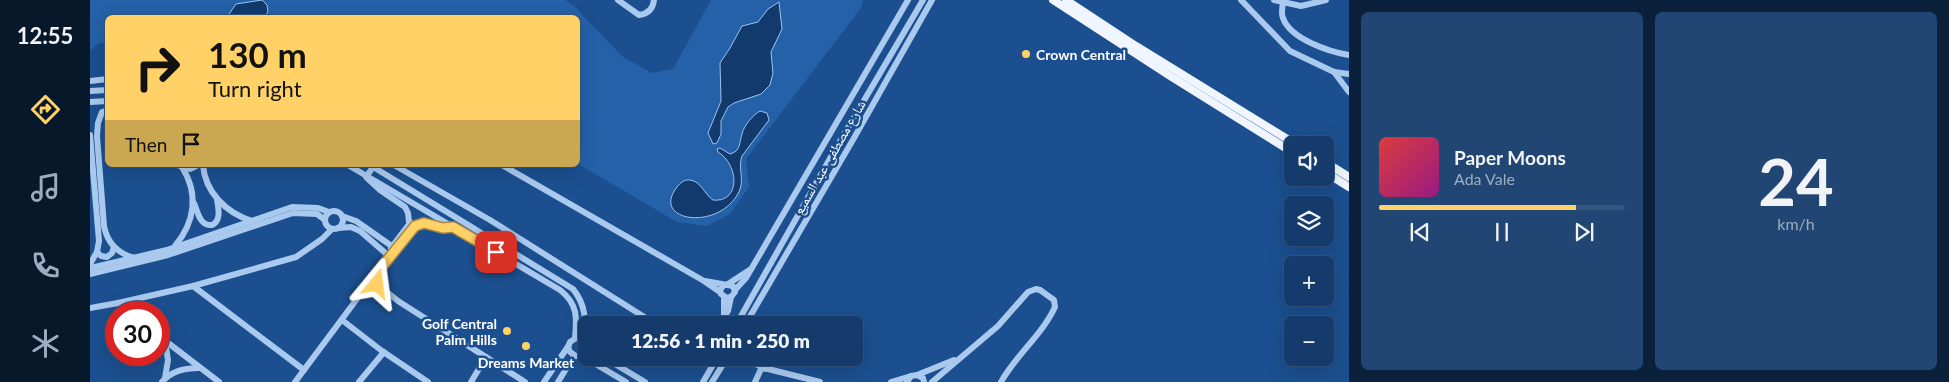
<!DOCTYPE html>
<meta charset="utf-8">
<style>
:root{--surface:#143b6b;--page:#214673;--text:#f1f3f6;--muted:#9dadc1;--line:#33557e;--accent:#ffd166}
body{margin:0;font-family:Lato,"Noto Naskh Arabic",sans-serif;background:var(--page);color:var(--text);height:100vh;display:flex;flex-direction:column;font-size:19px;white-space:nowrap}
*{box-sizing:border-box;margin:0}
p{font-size:16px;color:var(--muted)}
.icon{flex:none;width:28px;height:28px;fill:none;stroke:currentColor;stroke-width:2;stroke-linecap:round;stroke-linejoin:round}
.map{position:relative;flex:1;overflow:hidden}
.side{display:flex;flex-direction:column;gap:12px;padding:12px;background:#0b203b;width:600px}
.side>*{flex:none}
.banner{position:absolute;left:15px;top:15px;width:475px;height:152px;border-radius:8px;box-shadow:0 5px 20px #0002,0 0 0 1px var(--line);background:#ffd166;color:#111;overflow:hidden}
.tools{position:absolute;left:1194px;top:136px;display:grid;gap:10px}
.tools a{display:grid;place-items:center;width:50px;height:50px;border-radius:8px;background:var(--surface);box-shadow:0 5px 20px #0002,0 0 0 1px var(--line);font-size:25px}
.speed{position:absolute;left:15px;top:301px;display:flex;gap:10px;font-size:25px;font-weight:700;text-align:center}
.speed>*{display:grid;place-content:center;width:65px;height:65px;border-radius:50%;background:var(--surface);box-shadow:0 5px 20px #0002,0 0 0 1px var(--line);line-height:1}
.speed .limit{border:8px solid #d22;background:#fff;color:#111}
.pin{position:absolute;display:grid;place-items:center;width:42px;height:42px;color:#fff;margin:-21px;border-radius:10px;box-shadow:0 2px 8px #0006}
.me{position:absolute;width:55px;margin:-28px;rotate:16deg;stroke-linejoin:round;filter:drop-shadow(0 0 4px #0008)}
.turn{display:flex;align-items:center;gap:18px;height:105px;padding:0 20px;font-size:22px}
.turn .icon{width:65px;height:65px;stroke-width:2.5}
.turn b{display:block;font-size:35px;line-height:42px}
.then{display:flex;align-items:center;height:48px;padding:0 20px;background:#0003;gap:10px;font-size:19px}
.side .card{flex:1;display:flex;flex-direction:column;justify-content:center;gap:8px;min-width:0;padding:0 18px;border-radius:8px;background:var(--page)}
.side .dial{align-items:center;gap:0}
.dial b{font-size:65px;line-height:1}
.song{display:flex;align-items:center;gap:15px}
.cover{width:60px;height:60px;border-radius:8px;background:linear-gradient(135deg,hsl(0 70% 55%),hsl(310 70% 35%))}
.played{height:5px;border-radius:2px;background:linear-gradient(90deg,var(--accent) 80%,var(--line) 80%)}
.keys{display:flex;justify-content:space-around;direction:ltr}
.side .tiles{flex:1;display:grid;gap:12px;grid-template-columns:repeat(2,1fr)}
.trip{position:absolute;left:488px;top:316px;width:285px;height:50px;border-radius:8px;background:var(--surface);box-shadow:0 5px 20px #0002,0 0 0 1px var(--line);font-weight:800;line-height:50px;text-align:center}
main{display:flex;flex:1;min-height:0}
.menu{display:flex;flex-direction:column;width:90px;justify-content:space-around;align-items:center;background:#08182b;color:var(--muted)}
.menu .icon{width:35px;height:35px}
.menu .selected{color:var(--accent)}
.menu b{font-size:22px;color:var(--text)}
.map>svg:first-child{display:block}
</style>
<main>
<nav class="menu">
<b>12:55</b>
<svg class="icon selected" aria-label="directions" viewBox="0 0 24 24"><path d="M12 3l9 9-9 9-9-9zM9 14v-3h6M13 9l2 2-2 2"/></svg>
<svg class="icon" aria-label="music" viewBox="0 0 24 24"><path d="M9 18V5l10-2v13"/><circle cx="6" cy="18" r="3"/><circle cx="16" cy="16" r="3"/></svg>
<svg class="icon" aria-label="phone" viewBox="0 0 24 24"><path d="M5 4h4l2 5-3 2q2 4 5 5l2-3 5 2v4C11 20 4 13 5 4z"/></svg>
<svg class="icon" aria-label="climate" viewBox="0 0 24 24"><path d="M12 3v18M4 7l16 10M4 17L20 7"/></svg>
</nav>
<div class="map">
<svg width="1259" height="382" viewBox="0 0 1259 382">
<rect width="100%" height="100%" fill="#1b4f8f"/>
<!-- green -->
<polygon fill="#2461a8" points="0,0 475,0 484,6 533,57 562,73 583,69 621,0 773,0 771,8 656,159 659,187 640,214 617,226 587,222 488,164 488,18 18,18 17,43 9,43 0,51"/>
<!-- water -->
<g fill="#123a6d" stroke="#9cc4f0">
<polygon points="172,0 177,5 178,12 174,17 137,17 146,4"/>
<polygon points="689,2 692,29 681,52 683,73 680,85 671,94 644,103 638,107 631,121 631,134 627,143 623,144 618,133 631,101 630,63 640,48 652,26 668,22 678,9"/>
<path d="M670,111L677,113L679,120L652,156C647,171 657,181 646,197C623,231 561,220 587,187C590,183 595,179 600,180C611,181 615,195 623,200C650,203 650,166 628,152L627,149L630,148L640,154C651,151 649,143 652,134C654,125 663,115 670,111Z"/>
</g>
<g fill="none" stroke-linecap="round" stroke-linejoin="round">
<!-- minor -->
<g stroke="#a9c9ee" stroke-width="6">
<path d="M528,0L549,15C558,14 563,9 564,0"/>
<polyline points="1151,0 1200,51 1244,72 1259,74"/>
<polyline points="1184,0 1211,6 1236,0"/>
<path d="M1193,3C1192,8 1191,13 1193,18C1200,39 1240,52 1259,55"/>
<polyline points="1244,72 1259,92"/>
<polyline points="0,81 18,79"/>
<polyline points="0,91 18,90"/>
<polyline points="0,102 18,101"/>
<path d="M18,110L12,112L8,123L7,136L14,226C17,242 27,253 44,258"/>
<polyline points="0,135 9,241 7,252 0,264"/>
<path d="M113,165C115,192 136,213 162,221"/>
<path d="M258,165L470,290C488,304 487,318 485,338"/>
<path d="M280,165L483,289C496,305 496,321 494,340"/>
<polyline points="304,165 400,220 567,325"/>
<polyline points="412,165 614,281 630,292"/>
<polyline points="90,166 100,169 108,165"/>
<polyline points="283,167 276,177 290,190 315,207 318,213 319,222 326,226 336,223 353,228 363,227"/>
<path d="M104,203C108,213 110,226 122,225C132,220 128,208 127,199"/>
<circle cx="244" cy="220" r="9"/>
<polyline points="252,216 266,221 306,249"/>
<polyline points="248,228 261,227 270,231 300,257"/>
<path d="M85,246C105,222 109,194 92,167"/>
<polyline points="301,248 320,223"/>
<polyline points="7,252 11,256 17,257 22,253 24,247"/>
<polyline points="0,268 77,250 202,207 228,208 239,212"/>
<polyline points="0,274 78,255 203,213 227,214 235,220"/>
<polyline points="281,279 308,301 435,382"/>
<polyline points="615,281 643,286 645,292 641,297 637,298 631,294 630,290 634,285"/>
<polyline points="638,284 661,269"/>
<polyline points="103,286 214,370"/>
<polyline points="645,290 656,278 818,0"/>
<polyline points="28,303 40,312"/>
<polyline points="0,308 28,303 103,286 206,257 232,239 242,229"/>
<polyline points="634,316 634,298"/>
<polyline points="252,320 292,351 338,382"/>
<polyline points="629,325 638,311 641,297"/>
<polyline points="646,325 742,155 833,0"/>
<polyline points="655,325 764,138 842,0"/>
<polyline points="69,336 129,382"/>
<polyline points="75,341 78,360 75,378"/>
<polyline points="496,344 491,339 486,338 480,342 478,347 480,352 486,356 492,356 496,351"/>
<polyline points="492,356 536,382"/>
<polyline points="515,358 555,382"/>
<polyline points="655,358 671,367"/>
<circle cx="676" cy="364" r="5"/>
<polyline points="678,369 730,382"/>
<polyline points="827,375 864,360"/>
<path d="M72,382C81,371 96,368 109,368"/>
<polyline points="205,382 296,260 325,226"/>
<polyline points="269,382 294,352"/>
<polyline points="381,382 396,357"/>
<polyline points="454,382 479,345"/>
<polyline points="468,382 484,356"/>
<polyline points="613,382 627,358"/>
<polyline points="622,382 637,358"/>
<polyline points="665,382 672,367"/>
<polyline points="801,382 821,376"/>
<polyline points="817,382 821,376 827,375 833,378 834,382"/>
<path d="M842,382L908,326L938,292L946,289L950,290L964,300L965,307C952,335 926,355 911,382"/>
</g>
<!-- major -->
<g stroke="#f0f6ff" stroke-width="8">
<polyline points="963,0 1080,76 1202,152"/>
<polyline points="976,0 1046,46 1207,145"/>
<polyline points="1235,162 1259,177"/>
<polyline points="1235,172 1259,187"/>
</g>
</g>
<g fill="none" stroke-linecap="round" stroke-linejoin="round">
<!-- route casing -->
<g stroke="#a68842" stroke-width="12">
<polyline id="route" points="287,284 282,279 325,226 334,223 353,228 363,227 406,252"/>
</g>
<!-- route -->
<use href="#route" stroke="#ffd166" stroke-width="9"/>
</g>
<!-- markers -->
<g fill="#ffd166" stroke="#1b4f8f" stroke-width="2">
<circle cx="936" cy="54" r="5"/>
<circle cx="417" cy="331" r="5"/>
<circle cx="436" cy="346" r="5"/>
</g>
<g text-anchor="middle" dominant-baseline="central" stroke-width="5" stroke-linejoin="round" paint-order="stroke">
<!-- poi labels -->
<g font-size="14" font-weight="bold" fill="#fff" stroke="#1b4f8f" text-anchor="start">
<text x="946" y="54">Crown Central</text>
<text x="407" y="323" text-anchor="end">Golf Central<tspan x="407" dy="16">Palm Hills</tspan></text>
<text x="436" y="362" text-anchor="middle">Dreams Market</text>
</g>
<!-- street labels -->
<g font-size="14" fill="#fff" stroke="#1b4f8f">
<text transform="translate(739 157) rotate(-60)">شارع مصطفى عبد السميع</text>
</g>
</g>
</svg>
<div class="tools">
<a><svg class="icon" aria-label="sound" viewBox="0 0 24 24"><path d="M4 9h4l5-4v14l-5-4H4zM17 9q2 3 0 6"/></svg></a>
<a><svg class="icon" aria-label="layers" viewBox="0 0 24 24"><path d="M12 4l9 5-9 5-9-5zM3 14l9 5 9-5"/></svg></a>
<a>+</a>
<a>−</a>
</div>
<div class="speed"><div class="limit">30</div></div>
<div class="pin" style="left:406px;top:252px;background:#d93025"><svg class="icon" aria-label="arrive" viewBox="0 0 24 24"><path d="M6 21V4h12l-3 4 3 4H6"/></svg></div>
<svg class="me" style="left:287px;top:284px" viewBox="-20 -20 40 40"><path d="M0-17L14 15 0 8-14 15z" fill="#ffd166" stroke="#fff" stroke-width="4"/></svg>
<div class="trip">12:56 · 1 min · 250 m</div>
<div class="banner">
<div class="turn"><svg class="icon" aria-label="right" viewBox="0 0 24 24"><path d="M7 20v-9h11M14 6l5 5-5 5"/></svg><div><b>130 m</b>Turn right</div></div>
<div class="then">Then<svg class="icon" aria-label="arrive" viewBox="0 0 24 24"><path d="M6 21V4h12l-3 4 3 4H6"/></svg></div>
</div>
</div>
<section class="side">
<div class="tiles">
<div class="card">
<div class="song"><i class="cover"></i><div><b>Paper Moons</b><p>Ada Vale</p></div></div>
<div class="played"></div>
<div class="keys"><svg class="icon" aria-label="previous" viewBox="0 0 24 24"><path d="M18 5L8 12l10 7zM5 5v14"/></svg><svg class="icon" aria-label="pause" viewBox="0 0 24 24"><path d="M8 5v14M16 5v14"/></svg><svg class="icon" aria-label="next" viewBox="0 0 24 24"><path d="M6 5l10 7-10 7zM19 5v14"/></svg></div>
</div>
<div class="card dial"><b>24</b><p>km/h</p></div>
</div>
</section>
</main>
